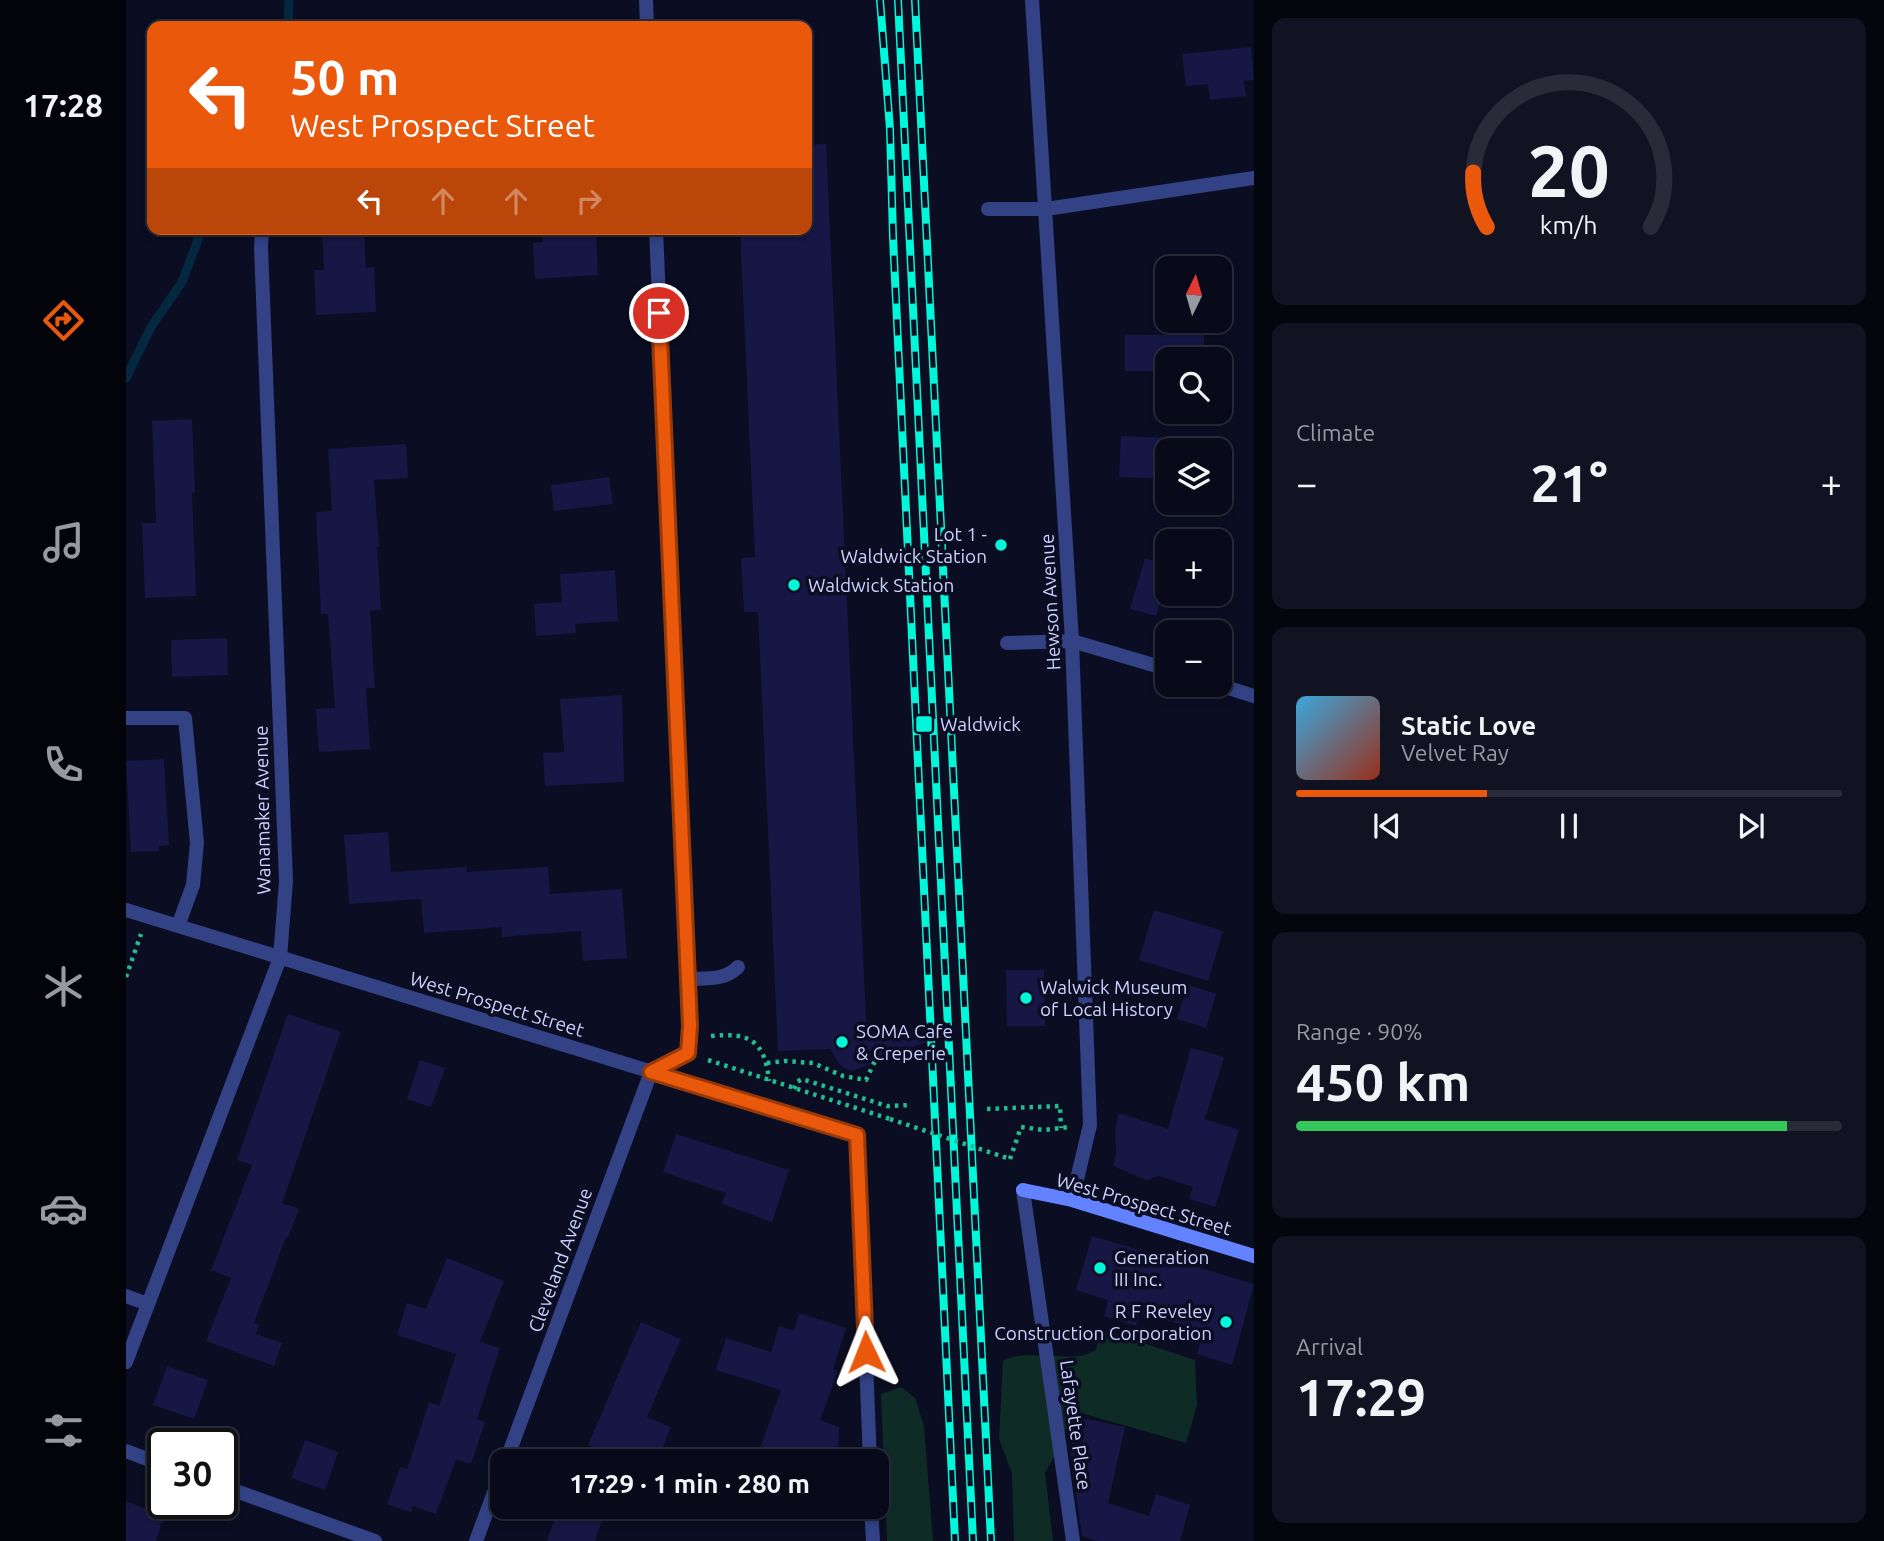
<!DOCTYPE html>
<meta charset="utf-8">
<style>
:root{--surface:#080a1a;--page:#111323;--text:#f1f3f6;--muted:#989aa2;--line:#292b39;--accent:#ea580c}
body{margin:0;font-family:Ubuntu,sans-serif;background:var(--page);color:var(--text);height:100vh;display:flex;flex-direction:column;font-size:26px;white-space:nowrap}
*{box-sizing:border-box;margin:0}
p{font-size:23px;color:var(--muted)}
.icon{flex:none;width:38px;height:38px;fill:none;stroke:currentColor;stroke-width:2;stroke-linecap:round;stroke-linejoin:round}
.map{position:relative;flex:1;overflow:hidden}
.sheet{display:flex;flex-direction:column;gap:18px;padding:18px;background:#04060e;width:630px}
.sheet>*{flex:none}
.top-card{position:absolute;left:21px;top:21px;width:665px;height:214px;border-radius:14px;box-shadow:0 4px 10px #0003,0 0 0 2px var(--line);background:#ea580c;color:#fff;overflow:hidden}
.needle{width:46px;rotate:5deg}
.buttons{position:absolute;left:1029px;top:256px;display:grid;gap:14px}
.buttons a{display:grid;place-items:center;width:77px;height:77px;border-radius:14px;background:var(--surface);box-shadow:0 4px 10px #0003,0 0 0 2px var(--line);font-size:35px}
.speed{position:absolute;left:21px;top:1428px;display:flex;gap:14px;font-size:35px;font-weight:700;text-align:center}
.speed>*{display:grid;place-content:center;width:91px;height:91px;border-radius:50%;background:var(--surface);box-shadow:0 4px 10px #0003,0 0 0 2px var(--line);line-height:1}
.speed .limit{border:4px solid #111;border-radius:10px;background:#fff;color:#111}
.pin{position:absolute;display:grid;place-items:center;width:60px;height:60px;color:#fff;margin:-30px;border:4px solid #fff;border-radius:50%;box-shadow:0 2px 7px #0007}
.me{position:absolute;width:77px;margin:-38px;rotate:358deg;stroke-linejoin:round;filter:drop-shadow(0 0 5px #0008)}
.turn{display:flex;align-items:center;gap:24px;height:147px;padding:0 28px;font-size:32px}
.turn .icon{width:91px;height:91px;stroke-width:2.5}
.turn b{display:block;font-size:49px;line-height:60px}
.lanes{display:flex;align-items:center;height:66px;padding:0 28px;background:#0003;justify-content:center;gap:35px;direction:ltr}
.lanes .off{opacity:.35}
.big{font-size:52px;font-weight:700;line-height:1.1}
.sheet .widget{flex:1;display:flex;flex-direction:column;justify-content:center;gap:10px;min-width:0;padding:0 24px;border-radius:14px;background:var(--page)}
.sheet .dial{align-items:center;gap:0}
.dial svg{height:182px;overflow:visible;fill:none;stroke:var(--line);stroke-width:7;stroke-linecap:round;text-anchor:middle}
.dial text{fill:var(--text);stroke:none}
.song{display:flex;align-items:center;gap:21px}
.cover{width:84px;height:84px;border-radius:10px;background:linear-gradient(135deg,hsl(200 70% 55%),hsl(10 70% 35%))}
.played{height:7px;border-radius:4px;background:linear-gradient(90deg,var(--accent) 35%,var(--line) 35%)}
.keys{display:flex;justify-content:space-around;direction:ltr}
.heat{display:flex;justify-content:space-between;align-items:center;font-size:38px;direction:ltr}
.charge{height:10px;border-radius:5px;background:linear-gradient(90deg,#34c759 90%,var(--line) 0)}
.trip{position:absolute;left:364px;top:1449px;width:399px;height:70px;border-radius:14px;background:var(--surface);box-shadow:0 4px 10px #0003,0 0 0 2px var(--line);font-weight:700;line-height:70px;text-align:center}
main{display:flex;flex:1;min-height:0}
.tabs{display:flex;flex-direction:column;width:126px;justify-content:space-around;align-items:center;background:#03040a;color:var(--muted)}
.tabs .icon{width:49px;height:49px}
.tabs .selected{color:var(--accent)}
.tabs b{font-size:32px;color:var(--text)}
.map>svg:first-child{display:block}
</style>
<main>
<nav class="tabs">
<b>17:28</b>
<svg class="icon selected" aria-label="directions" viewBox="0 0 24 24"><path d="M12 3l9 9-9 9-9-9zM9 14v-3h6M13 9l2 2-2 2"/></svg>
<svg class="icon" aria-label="music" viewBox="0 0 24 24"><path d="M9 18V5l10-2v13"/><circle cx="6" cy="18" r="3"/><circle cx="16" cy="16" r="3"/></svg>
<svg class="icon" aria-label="phone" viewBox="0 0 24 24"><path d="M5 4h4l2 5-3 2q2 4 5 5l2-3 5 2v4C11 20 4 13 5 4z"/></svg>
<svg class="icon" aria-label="climate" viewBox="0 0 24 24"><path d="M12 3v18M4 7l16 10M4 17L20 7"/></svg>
<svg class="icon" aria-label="car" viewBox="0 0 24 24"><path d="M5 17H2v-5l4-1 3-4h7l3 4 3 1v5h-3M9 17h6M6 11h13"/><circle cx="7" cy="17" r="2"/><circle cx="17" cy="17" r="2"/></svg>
<svg class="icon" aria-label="filters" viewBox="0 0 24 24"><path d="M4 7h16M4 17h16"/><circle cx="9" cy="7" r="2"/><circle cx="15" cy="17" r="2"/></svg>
</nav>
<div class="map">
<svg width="1128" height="1541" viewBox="0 0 1128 1541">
<rect width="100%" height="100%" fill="#0b0d22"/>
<!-- green -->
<g fill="#0e2c25">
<path d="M974,1329L1069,1360L1071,1405L1060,1443L948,1411L943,1419L935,1444L919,1473L927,1541H888L886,1473L873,1439L877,1361C892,1350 933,1359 954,1356C959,1355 965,1352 970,1350Z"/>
<polygon points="775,1387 789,1398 798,1426 807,1541 761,1541 755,1394"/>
</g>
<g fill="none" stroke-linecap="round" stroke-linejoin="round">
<!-- stream -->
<g stroke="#052841" stroke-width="9">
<polyline points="162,26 163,0"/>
<polyline points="0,378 25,327 56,282 76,229"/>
</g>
</g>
<!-- building -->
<g fill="#161744">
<polygon points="1125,47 1128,80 1118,81 1120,96 1084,100 1082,84 1060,86 1056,54"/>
<polygon points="700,144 741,1041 799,1039 800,1042 727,1071 719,1069 713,1064 704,1049 652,1051 632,612 618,612 615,558 629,557 614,229 681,229 681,145"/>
<polygon points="196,229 238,229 240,268 248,267 250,312 190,315 188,270 198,270"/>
<polygon points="416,229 470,229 472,275 409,279 407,243 417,242"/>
<polygon points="999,335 1078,335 1078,359 1041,359 1041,371 999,371"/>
<polygon points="66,419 69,492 66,493 70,596 19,598 16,523 30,523 26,421"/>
<polygon points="995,436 1041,438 1041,479 993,477"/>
<polygon points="280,444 282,478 248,480 253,547 251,547 255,610 244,611 249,688 240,688 244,749 193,752 190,709 209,708 202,614 195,614 190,512 206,511 202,449"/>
<polygon points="483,477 487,504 428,511 425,485"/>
<polygon points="1019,558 1041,565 1041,580 1030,616 1004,609"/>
<polygon points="489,570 492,621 449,624 450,633 410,636 408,604 436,602 434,574"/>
<polygon points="101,638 102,675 46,677 45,640"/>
<polygon points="496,695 498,782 419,786 417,753 438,752 434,699"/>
<polygon points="38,759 43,845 33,846 33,851 5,852 0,761"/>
<polygon points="262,832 265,872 341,867 341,872 422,867 424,894 496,889 501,958 457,961 455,931 376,937 376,927 298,933 295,899 223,904 218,835"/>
<polygon points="1028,910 1097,931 1082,981 1013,960"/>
<polygon points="880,970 918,970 919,1026 881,1026"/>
<polygon points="1062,985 1090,994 1080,1028 1051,1019"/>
<polygon points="162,1014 215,1032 156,1203 173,1209 162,1238 160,1237 128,1323 133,1325 130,1334 156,1343 148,1366 80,1341 105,1278 85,1270 126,1165 111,1160"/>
<polygon points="1065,1048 1098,1057 1079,1119 1113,1130 1089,1207 1063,1199 1067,1187 1033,1176 1020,1180 987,1166 990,1155 989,1128 993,1113 1042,1129"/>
<polygon points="294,1060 319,1068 305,1107 281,1099"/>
<polygon points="550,1134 663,1170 646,1222 596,1204 600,1193 537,1172"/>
<polygon points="966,1236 1128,1284 1106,1365 1071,1354 1078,1331 1014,1313 1010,1326 978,1316 982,1300 950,1290"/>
<polygon points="321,1258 378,1281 354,1342 374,1348 351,1419 359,1422 345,1464 330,1459 310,1514 287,1506 285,1512 261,1504 274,1467 281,1469 303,1402 313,1406 330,1354 271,1335 281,1303 300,1309"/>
<polygon points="673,1313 720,1328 707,1369 712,1371 694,1420 713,1427 712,1461 629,1461 655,1390 590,1370 600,1338 645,1352 653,1326 668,1331"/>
<polygon points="515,1322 555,1339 521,1417 545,1427 531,1461 504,1461 462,1445"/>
<polygon points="41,1366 82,1380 68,1419 27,1405"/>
<polygon points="952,1417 999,1427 982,1503 1023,1516 1030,1494 1064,1505 1054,1541 972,1541 956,1536 944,1451"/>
<polygon points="179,1440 212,1452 199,1490 165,1478"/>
<polygon points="0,1501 38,1516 30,1541 0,1541"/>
<polygon points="433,1507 481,1507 469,1541 421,1541"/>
</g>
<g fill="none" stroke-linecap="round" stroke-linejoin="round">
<!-- path -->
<g stroke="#24bc91" stroke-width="4.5" stroke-dasharray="3.5 5" stroke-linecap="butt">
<polyline points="0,977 15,934"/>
<path d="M585,1036C624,1032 639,1041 643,1081"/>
<polyline points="582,1060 764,1119"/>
<polyline points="641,1063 659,1061 687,1063 717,1076 740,1080 749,1061 750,1049"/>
<polyline points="668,1089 671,1082 676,1079 761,1106 785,1105"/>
<polyline points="861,1109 934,1106 935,1128"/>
<polyline points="884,1159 895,1127 918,1130 943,1127"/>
</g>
<!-- lane -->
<g stroke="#324285" stroke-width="14">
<polyline points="862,209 920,209"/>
<polyline points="881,643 946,641"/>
<polyline points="0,718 59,718 71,843 67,885 52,926"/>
<path d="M562,979C580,978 598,981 612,967"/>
<polyline points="0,1296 22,1304"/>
</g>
<!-- street -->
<g stroke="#324285" stroke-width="14">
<polyline points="520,0 521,26"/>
<polyline points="906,0 946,641 964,1125 946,1200"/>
<polyline points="920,209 1128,178"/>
<polyline points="946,641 1041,669"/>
<polyline points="1090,684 1128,696"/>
<polyline points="0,910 731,1135 744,1461"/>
<polyline points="525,1072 562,1053 564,1026 530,229"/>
<polyline points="897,1190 947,1541"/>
<polyline points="0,1362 154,958 160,881 135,248 136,229"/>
<polyline points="0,1451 37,1465"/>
<polyline points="380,1461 525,1072"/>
<polyline points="96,1486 249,1541"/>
<polyline points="745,1507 747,1541"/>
<polyline points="350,1541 376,1471"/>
</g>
<!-- secondary -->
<polyline stroke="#6382ff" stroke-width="14" points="897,1190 946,1200 1128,1256"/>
<!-- rail casing -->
<g stroke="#00f7d9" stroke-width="8">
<g id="rail">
<polyline points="754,0 764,129 767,237 829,1541"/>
<polyline points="772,0 847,1541"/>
<polyline points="789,0 865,1541"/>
</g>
</g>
<!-- rail -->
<use href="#rail" stroke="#0b0d22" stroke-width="5" stroke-dasharray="16" stroke-linecap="butt"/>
<!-- path-bridge -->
<polyline stroke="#24bc91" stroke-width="4.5" stroke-dasharray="3.5 5" stroke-linecap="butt" points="764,1119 884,1159"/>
</g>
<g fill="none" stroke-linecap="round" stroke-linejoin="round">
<!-- route casing -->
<g stroke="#983908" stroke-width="18">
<polyline id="route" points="533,313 564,1026 562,1053 525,1072 731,1135 740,1352"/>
</g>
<!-- route -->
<use href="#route" stroke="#ea580c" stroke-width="12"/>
</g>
<!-- markers -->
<g fill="#00f7d9" stroke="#0b0d22" stroke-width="2.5">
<circle cx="875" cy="545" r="7"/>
<circle cx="668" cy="585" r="7"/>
<rect x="789" y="715" width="18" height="18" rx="3.5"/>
<circle cx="900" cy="998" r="7"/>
<circle cx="716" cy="1042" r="7"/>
<circle cx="974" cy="1268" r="7"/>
<circle cx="1100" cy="1322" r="7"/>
</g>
<g text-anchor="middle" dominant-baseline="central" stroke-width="7" stroke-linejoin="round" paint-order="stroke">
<!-- poi labels -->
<g font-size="19" fill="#ccd2ff" stroke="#0b0d22" text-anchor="start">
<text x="861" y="534" text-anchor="end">Lot 1 -<tspan x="861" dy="22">Waldwick Station</tspan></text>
<text x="682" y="585">Waldwick Station</text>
<text x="814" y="724">Waldwick</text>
<text x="914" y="987">Walwick Museum<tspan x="914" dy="22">of Local History</tspan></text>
<text x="730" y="1031">SOMA Cafe<tspan x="730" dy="22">&amp; Creperie</tspan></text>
<text x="988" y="1257">Generation<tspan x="988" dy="22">III Inc.</tspan></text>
<text x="1086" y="1311" text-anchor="end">R F Reveley<tspan x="1086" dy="22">Construction Corporation</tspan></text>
</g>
<!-- street labels -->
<g font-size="19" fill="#ccd2ff" stroke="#0b0d22">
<text transform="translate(924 602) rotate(-93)">Hewson Avenue</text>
<text transform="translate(136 810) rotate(-91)">Wanamaker Avenue</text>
<text transform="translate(371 1004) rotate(17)">West Prospect Street</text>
<text transform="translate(1018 1204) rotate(16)">West Prospect Street</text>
<text transform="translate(434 1260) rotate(-70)">Cleveland Avenue</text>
<text transform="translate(950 1425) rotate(82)">Lafayette Place</text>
</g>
</g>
</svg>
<div class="buttons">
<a><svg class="needle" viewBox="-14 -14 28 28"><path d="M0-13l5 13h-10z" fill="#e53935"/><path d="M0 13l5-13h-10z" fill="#989aa2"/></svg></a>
<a><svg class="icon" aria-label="search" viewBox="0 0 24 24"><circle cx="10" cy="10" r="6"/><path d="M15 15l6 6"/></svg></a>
<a><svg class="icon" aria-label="layers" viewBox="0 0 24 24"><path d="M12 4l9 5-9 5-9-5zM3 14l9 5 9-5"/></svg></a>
<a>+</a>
<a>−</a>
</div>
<div class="speed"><div class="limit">30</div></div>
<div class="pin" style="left:533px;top:313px;background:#d93025"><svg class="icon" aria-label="arrive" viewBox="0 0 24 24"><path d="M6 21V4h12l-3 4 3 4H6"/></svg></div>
<svg class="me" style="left:740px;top:1352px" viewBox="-20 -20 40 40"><path d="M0-17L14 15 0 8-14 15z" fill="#ea580c" stroke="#fff" stroke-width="4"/></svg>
<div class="trip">17:29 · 1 min · 280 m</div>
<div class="top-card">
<div class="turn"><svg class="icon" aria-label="left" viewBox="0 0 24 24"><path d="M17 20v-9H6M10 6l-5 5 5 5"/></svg><div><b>50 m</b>West Prospect Street</div></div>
<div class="lanes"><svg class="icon" aria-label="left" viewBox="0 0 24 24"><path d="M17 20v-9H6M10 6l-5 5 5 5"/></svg><svg class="icon off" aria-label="ahead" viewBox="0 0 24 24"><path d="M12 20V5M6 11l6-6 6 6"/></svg><svg class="icon off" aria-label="ahead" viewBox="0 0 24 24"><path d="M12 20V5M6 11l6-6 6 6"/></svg><svg class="icon off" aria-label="right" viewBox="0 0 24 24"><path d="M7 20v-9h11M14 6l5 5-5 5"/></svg></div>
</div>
</div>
<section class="sheet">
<div class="widget dial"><svg viewBox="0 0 100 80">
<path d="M14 69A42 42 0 1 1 86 69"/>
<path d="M14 69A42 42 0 0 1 8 45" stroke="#ea580c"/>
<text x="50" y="56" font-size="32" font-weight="700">20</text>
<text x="50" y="72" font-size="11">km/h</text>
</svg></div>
<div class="widget"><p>Climate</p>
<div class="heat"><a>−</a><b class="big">21°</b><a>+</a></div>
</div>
<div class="widget">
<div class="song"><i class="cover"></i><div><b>Static Love</b><p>Velvet Ray</p></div></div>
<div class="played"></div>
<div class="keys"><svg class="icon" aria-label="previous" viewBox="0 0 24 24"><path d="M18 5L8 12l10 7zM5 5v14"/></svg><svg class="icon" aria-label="pause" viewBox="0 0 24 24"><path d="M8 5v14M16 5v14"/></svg><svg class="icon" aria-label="next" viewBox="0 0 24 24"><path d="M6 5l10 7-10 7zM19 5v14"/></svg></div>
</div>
<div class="widget"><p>Range · 90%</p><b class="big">450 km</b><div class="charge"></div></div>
<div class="widget"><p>Arrival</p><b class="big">17:29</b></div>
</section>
</main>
